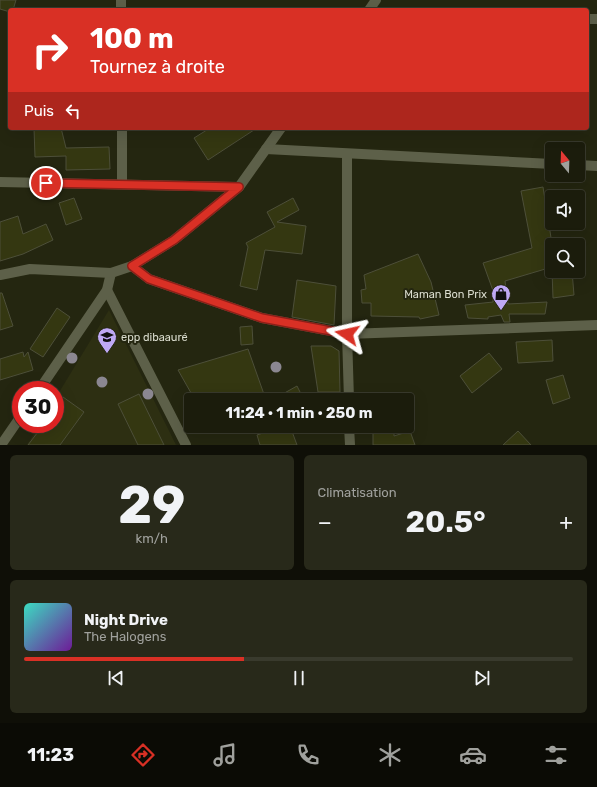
<!DOCTYPE html>
<html lang="fr">
<meta charset="utf-8">
<style>
:root{--surface:#1b1c0c;--page:#28291a;--text:#f1f3f6;--muted:#a0a19d;--line:#393a2d;--accent:#d93025}
body{margin:0;font-family:Rubik,sans-serif;background:var(--page);color:var(--text);height:100vh;display:flex;flex-direction:column;font-size:15px;white-space:nowrap}
*{box-sizing:border-box;margin:0}
p{font-size:13px;color:var(--muted)}
.icon{flex:none;width:22px;height:22px;fill:none;stroke:currentColor;stroke-width:2;stroke-linecap:round;stroke-linejoin:round}
.map{position:relative;height:445px;overflow:hidden}
.details{display:flex;flex-direction:column;gap:10px;padding:10px;background:#0f0f07;flex:1}
.details>*{flex:none}
.guide{position:absolute;left:8px;top:8px;width:581px;height:122px;border-radius:4px;box-shadow:0 4px 16px #0002,0 0 0 1px var(--line);background:#d93025;color:#fff;overflow:hidden}
.needle{width:26px;rotate:341deg}
.fabs{position:absolute;left:545px;top:142px;display:grid;gap:8px}
.fabs a{display:grid;place-items:center;width:40px;height:40px;border-radius:4px;background:var(--surface);box-shadow:0 4px 16px #0002,0 0 0 1px var(--line);font-size:20px}
.speed{position:absolute;left:12px;top:381px;display:flex;gap:8px;font-size:20px;font-weight:700;text-align:center}
.speed>*{display:grid;place-content:center;width:52px;height:52px;border-radius:50%;background:var(--surface);box-shadow:0 4px 16px #0002,0 0 0 1px var(--line);line-height:1}
.speed .limit{border:6px solid #d22;background:#fff;color:#111}
.pin{position:absolute;display:grid;place-items:center;width:34px;height:34px;color:#fff;margin:-17px;border:2px solid #fff;border-radius:50%;box-shadow:0 1px 4px #0007}
.me{position:absolute;width:44px;margin:-22px;rotate:281deg;stroke-linejoin:round;filter:drop-shadow(0 0 3px #0008)}
.turn{display:flex;align-items:center;gap:14px;height:84px;padding:0 16px;font-size:18px}
.turn .icon{width:52px;height:52px;stroke-width:2.5}
.turn b{display:block;font-size:28px;line-height:34px}
.then{display:flex;align-items:center;height:38px;padding:0 16px;background:#0003;gap:8px;font-size:15px}
.big{font-size:30px;font-weight:700;line-height:1.1}
.details .tile{flex:1;display:flex;flex-direction:column;justify-content:center;gap:6px;min-width:0;padding:0 14px;border-radius:6px;background:var(--page)}
.details .dial{align-items:center;gap:0}
.dial b{font-size:52px;line-height:1}
.song{display:flex;align-items:center;gap:12px}
.cover{width:48px;height:48px;border-radius:6px;background:linear-gradient(135deg,hsl(170 70% 55%),hsl(280 70% 35%))}
.played{height:4px;border-radius:2px;background:linear-gradient(90deg,var(--accent) 40%,var(--line) 40%)}
.keys{display:flex;justify-content:space-around;direction:ltr}
.heat{display:flex;justify-content:space-between;align-items:center;font-size:22px;direction:ltr}
.details .tiles{flex:1;display:grid;gap:10px;grid-template-columns:1fr 1fr}
.tile:last-child{grid-column:span 2}
.trip{position:absolute;left:184px;top:393px;width:230px;height:40px;border-radius:4px;background:var(--surface);box-shadow:0 4px 16px #0002,0 0 0 1px var(--line);font-weight:700;line-height:40px;text-align:center}
.tabs{display:flex;height:64px;justify-content:space-around;align-items:center;background:#0b0b05;color:var(--muted)}
.tabs .icon{width:28px;height:28px}
.tabs .on{color:var(--accent)}
.tabs b{font-size:18px;color:var(--text)}
.map>svg:first-child{display:block}
</style>
<div class="map">
<svg width="597" height="445" viewBox="0 0 597 445">
<rect width="100%" height="100%" fill="#242610"/>
<!-- built -->
<polygon fill="#2d2f12" points="109,310 176,445 27,445 40,424 55,424 55,399"/>
<!-- building -->
<g fill="#343711" stroke="#4d4f39">
<polygon points="0,0 16,0 13,10 10,10 10,12 0,9"/>
<polygon points="34,128 61,128 66,148 109,147 110,169 66,170 66,156 35,157"/>
<polygon points="210,128 257,128 208,160 194,138"/>
<polygon points="543,187 552,244 552,267 505,281 508,304 547,302 545,314 509,314 510,322 504,322 501,315 488,317 488,319 468,318 465,305 493,302 493,299 496,299 483,263 532,248 521,191"/>
<polygon points="74,198 82,219 66,225 59,203"/>
<polygon points="293,198 299,210 277,222 306,226 302,254 265,250 257,290 240,286 248,247 246,243 275,227 267,212"/>
<polygon points="18,216 23,234 46,224 53,240 23,254 0,261 0,222"/>
<polygon points="418,254 431,282 439,315 420,319 419,317 371,316 371,303 362,303 361,290 366,289 364,275"/>
<polygon points="552,271 572,271 574,295 553,298"/>
<polygon points="297,280 336,286 334,325 292,317"/>
<polygon points="0,293 2,293 13,326 0,330"/>
<polygon points="57,308 70,317 43,357 30,349"/>
<polygon points="252,326 253,344 241,345 240,327"/>
<polygon points="552,340 553,361 518,363 516,342"/>
<polygon points="311,346 331,346 339,351 340,392 318,392"/>
<polygon points="248,349 266,400 195,400 178,370"/>
<polygon points="23,352 24,357 28,352 33,370 0,380 0,359"/>
<polygon points="489,353 502,369 472,393 460,376"/>
<polygon points="563,375 570,398 553,404 546,380"/>
<polygon points="297,386 304,400 272,400"/>
<polygon points="139,394 164,445 138,445 118,404"/>
<polygon points="63,397 84,412 60,445 28,445 44,424 55,424 55,408"/>
<polygon points="284,426 290,426 297,445 260,445 257,435"/>
<polygon points="373,426 394,426 394,436 410,431 415,445 373,445"/>
<polygon points="518,431 531,445 503,445"/>
</g>
<g fill="none" stroke-linecap="round" stroke-linejoin="round">
<!-- minor -->
<g stroke="#5d6049" stroke-width="10">
<polyline points="121,0 121,10"/>
<polyline points="587,19 597,19"/>
<polyline points="122,128 122,184"/>
<polyline points="266,149 552,164"/>
<polyline points="347,154 347,334 349,400"/>
<polyline points="578,165 597,166"/>
<polyline points="0,182 239,187"/>
<polyline points="132,266 149,279 262,318 347,334 597,325"/>
<polyline points="107,290 186,445"/>
<polyline points="39,390 107,290 111,273"/>
<polyline points="349,426 350,445"/>
<polyline points="1,445 21,416"/>
</g>
<!-- secondary -->
<g stroke="#5d6049" stroke-width="10">
<polyline points="369,10 376,0"/>
<polyline points="0,275 30,269 111,273 132,266 174,240 239,187 281,128"/>
</g>
</g>
<!-- trees -->
<g fill="#8b8791">
<circle cx="72" cy="358" r="5.5"/>
<circle cx="276" cy="367" r="5.5"/>
<circle cx="102" cy="382" r="5.5"/>
<circle cx="148" cy="394" r="5.5"/>
</g>
<g fill="none" stroke-linecap="round" stroke-linejoin="round">
<!-- route casing -->
<g stroke="#8d1f18" stroke-width="10">
<polyline id="route" points="46,183 239,187 174,240 132,266 149,279 262,318 347,334"/>
</g>
<!-- route -->
<use href="#route" stroke="#d93025" stroke-width="7"/>
</g>
<!-- icons -->
<defs>
<g id="shop-pin" transform="scale(1)"><path d="M0 17L-7.5 6A9.5 9.5 0 1 1 7.5 6Z" fill="#bfa9f4" stroke="#242610"/><path d="M-5-2.5h2.3a2.7 3.5 0 0 1 5.4 0H5L5.5 6h-11ZM-1.5-2.5h3a1.5 2.3 0 0 0-3 0Z" fill="#111"/></g>
<g id="school-pin" transform="scale(1)"><path d="M0 17L-7.5 6A9.5 9.5 0 1 1 7.5 6Z" fill="#bfa9f4" stroke="#242610"/><path d="M0-5L7-2L0 1L-7-2ZM-4 1L0 2.5L4 1V4Q0 6-4 4Z" fill="#111"/></g>
</defs>
<g fill-rule="evenodd">
<use href="#shop-pin" x="501" y="294"/>
<use href="#school-pin" x="107" y="337"/>
</g>
<g text-anchor="middle" dominant-baseline="central" stroke-width="4" stroke-linejoin="round" paint-order="stroke">
<!-- poi labels -->
<g font-size="11" fill="#dadcce" stroke="#242610" text-anchor="end">
<text x="487" y="294">Maman Bon Prix</text>
<text x="121" y="337" text-anchor="start">epp dibaauré</text>
</g>
</g>
</svg>
<div class="fabs">
<a><svg class="needle" viewBox="-14 -14 28 28"><path d="M0-13l5 13h-10z" fill="#e53935"/><path d="M0 13l5-13h-10z" fill="#a0a19d"/></svg></a>
<a><svg class="icon" aria-label="sound" viewBox="0 0 24 24"><path d="M4 9h4l5-4v14l-5-4H4zM17 9q2 3 0 6"/></svg></a>
<a><svg class="icon" aria-label="search" viewBox="0 0 24 24"><circle cx="10" cy="10" r="6"/><path d="M15 15l6 6"/></svg></a>
</div>
<div class="speed"><div class="limit">30</div></div>
<div class="pin" style="left:46px;top:183px;background:#d93025"><svg class="icon" aria-label="arrive" viewBox="0 0 24 24"><path d="M6 21V4h12l-3 4 3 4H6"/></svg></div>
<svg class="me" style="left:347px;top:334px" viewBox="-20 -20 40 40"><path d="M0-17L14 15 0 8-14 15z" fill="#d93025" stroke="#fff" stroke-width="4"/></svg>
<div class="trip">11:24 · 1 min · 250 m</div>
<div class="guide">
<div class="turn"><svg class="icon" aria-label="right" viewBox="0 0 24 24"><path d="M7 20v-9h11M14 6l5 5-5 5"/></svg><div><b>100 m</b>Tournez à droite</div></div>
<div class="then">Puis<svg class="icon" aria-label="left" viewBox="0 0 24 24"><path d="M17 20v-9H6M10 6l-5 5 5 5"/></svg></div>
</div>
</div>
<section class="details">
<div class="tiles">
<div class="tile dial"><b>29</b><p>km/h</p></div>
<div class="tile"><p>Climatisation</p>
<div class="heat"><a>−</a><b class="big">20.5°</b><a>+</a></div>
</div>
<div class="tile">
<div class="song"><i class="cover"></i><div><b>Night Drive</b><p>The Halogens</p></div></div>
<div class="played"></div>
<div class="keys"><svg class="icon" aria-label="previous" viewBox="0 0 24 24"><path d="M18 5L8 12l10 7zM5 5v14"/></svg><svg class="icon" aria-label="pause" viewBox="0 0 24 24"><path d="M8 5v14M16 5v14"/></svg><svg class="icon" aria-label="next" viewBox="0 0 24 24"><path d="M6 5l10 7-10 7zM19 5v14"/></svg></div>
</div>
</div>
</section>
<nav class="tabs">
<b>11:23</b>
<svg class="icon on" aria-label="directions" viewBox="0 0 24 24"><path d="M12 3l9 9-9 9-9-9zM9 14v-3h6M13 9l2 2-2 2"/></svg>
<svg class="icon" aria-label="music" viewBox="0 0 24 24"><path d="M9 18V5l10-2v13"/><circle cx="6" cy="18" r="3"/><circle cx="16" cy="16" r="3"/></svg>
<svg class="icon" aria-label="phone" viewBox="0 0 24 24"><path d="M5 4h4l2 5-3 2q2 4 5 5l2-3 5 2v4C11 20 4 13 5 4z"/></svg>
<svg class="icon" aria-label="climate" viewBox="0 0 24 24"><path d="M12 3v18M4 7l16 10M4 17L20 7"/></svg>
<svg class="icon" aria-label="car" viewBox="0 0 24 24"><path d="M5 17H2v-5l4-1 3-4h7l3 4 3 1v5h-3M9 17h6M6 11h13"/><circle cx="7" cy="17" r="2"/><circle cx="17" cy="17" r="2"/></svg>
<svg class="icon" aria-label="filters" viewBox="0 0 24 24"><path d="M4 7h16M4 17h16"/><circle cx="9" cy="7" r="2"/><circle cx="15" cy="17" r="2"/></svg>
</nav>
